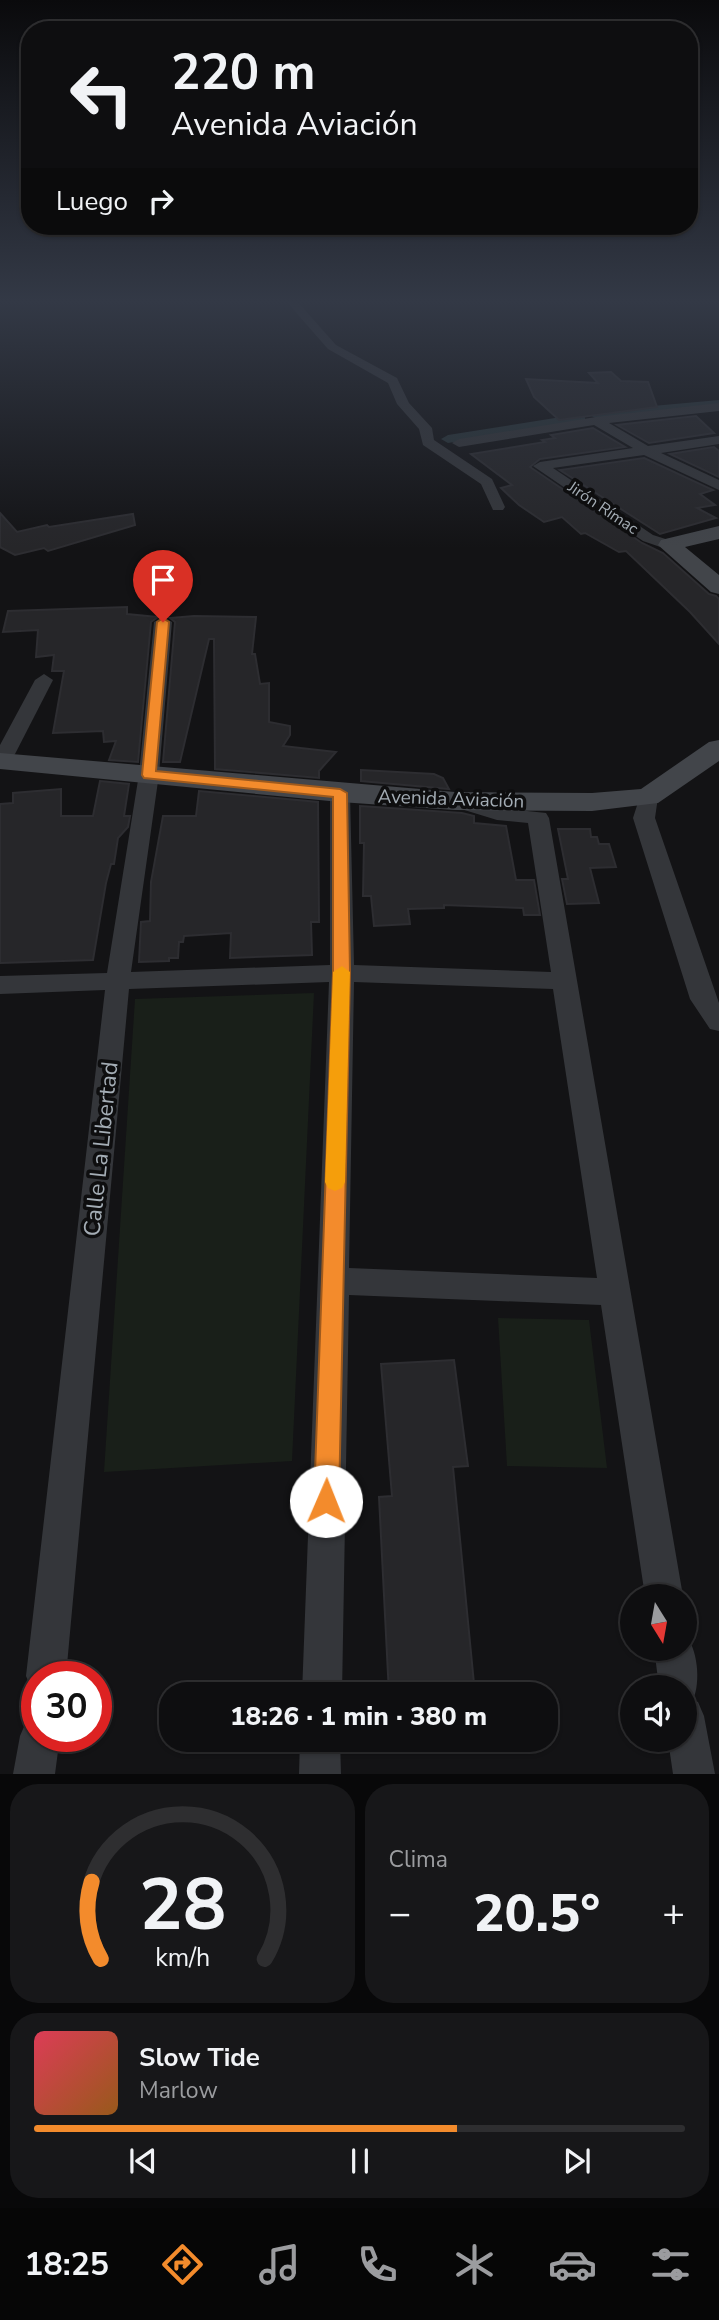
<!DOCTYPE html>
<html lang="es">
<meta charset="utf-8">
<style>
:root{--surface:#0e0e10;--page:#171719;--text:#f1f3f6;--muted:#9b9c9f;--line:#2e2e30;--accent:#f38b2c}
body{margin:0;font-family:"Nunito Sans",sans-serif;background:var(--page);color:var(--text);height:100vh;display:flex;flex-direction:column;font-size:26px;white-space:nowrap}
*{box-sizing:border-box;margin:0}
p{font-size:23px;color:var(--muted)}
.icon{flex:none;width:38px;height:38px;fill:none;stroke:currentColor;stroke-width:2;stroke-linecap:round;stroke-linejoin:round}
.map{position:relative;height:1774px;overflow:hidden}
.sheet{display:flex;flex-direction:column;gap:10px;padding:10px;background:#080809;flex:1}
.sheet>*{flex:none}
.hud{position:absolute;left:21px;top:21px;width:677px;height:214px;border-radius:28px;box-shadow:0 2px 5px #0004,0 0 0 2px var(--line);background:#0e0e10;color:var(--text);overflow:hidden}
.needle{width:46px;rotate:169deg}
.controls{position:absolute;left:620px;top:1584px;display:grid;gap:14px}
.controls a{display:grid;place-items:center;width:77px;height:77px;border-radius:50%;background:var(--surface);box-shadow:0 2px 5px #0004,0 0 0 2px var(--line);font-size:35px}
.speed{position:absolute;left:21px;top:1661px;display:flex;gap:14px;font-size:35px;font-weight:700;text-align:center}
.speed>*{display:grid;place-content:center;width:91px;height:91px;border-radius:50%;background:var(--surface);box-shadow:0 2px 5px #0004,0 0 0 2px var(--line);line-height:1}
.speed .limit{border:10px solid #d22;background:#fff;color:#111}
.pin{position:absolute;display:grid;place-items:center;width:60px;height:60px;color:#fff;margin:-72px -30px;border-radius:50% 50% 50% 0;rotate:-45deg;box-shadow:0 0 7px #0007}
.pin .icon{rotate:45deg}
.me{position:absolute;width:77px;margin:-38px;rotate:1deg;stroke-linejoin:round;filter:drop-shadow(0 0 5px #0008)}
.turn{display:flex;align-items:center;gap:24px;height:147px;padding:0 35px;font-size:32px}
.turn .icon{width:91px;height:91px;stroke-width:2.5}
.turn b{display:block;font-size:49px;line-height:60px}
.then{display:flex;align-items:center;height:66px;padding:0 35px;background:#0003;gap:14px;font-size:26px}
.big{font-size:52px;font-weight:800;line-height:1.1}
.sheet .tile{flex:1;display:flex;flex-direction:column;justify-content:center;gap:10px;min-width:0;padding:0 24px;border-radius:28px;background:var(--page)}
.sheet .dial{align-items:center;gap:0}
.dial svg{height:182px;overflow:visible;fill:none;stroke:var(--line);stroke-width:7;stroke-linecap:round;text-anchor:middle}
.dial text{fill:var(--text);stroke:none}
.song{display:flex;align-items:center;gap:21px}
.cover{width:84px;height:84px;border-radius:10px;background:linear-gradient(135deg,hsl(350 70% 55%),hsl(30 70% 35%))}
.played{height:7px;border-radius:4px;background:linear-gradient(90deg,var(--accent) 65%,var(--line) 65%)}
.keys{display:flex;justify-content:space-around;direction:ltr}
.heat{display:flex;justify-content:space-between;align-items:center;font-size:38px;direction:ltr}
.sheet .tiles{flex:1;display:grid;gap:10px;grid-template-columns:1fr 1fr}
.tile:last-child{grid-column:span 2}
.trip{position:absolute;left:159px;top:1682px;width:399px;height:70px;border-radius:28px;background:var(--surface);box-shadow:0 2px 5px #0004,0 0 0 2px var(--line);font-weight:800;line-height:70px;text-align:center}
.tabs{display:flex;height:112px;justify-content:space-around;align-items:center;background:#060606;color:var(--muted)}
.tabs .icon{width:49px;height:49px}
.tabs .selected{color:var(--accent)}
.tabs b{font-size:32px;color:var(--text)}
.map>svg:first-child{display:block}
</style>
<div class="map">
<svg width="719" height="1774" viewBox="0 0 719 1774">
<rect width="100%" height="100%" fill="#131315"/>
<!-- green -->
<g fill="#191f19">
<polygon points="314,993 292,1461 104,1472 135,999"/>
<polygon points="498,1318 589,1320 607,1468 507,1466"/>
</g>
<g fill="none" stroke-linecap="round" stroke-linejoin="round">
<!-- canal -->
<g fill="#293438" fill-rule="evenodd">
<polygon points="719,400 719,408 597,419 590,415 597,411"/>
<polygon points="580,414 585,415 585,421 448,443 441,439 448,435"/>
</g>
</g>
<!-- building -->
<g fill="#262629" stroke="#2d2d31" stroke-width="2">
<polygon points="611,372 621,381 648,382 657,407 559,420 534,397 526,379 598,383 589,373"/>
<polygon points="696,416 714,433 649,443 617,425"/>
<polygon points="593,428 625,447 540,459 530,467 642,543 663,553 709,594 716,596 719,599 719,644 690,612 626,551 619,552 585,533 581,534 562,517 544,522 519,505 501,488 512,485 471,454 545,442 542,440 555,438 551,435"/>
<polygon points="714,447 719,451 719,477 670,454"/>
<polygon points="644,458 713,490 700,494 715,505 697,508 716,518 660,534 560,470"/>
<polygon points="0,513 17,532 47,525 49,527 133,514 135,525 48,551 44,548 15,555 0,547"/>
<polygon points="127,607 127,614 158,617 151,622 138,762 109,760 116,741 104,742 103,731 53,733 64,671 52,671 54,655 36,657 38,630 3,632 8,611"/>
<polygon points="194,616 256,617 252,654 255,654 260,684 269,683 269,722 290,726 290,735 283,746 336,752 319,771 319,778 215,769 214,639 209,639 180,762 163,762 175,622 170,618"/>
<polygon points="361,770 434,774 443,778 449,789 361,781"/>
<polygon points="100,781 129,784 124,816 130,816 128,827 118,838 114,864 111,864 106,883 93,960 0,963 0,804 13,803 13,793 61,789 61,816 93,816"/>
<polygon points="199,791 318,802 319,922 311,922 312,955 230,958 231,933 184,936 183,942 179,942 178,958 169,958 169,961 139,962 141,922 150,921 151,882 163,816 196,816"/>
<polygon points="360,806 462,813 474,816 474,823 506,826 516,880 534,880 540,915 524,915 523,908 444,905 444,908 408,909 410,924 374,926 371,896 363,896 364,843 360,843"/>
<polygon points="558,829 590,829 591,837 597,837 599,844 609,844 616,867 590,868 599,903 567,904 562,879 568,879"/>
<polygon points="454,1360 468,1466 453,1467 475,1694 389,1694 379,1497 392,1496 381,1364"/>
</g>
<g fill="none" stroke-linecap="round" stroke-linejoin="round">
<!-- street -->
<g fill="#34363a" fill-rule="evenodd">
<polygon points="285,300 296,300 336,345 397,378 409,403 432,428 434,440 492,479 505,507 503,510 493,510 481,484 423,445 419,429 397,404 388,383 328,349"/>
<polygon points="719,403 719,411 609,423 648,446 719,436 719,444 661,453 719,480 719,490 644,455 553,468 653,535 675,542 677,545 669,550 643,541 533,466 540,462 633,448 594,425 459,447 452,443 459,439 596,417"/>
<path d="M163,617L172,622L159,774L131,972L330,965V793L333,789H347L350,793L354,965L551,972L528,823L497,820L448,805L445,801L448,797L455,795L499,808L546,813L549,818L683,1596H645L601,1305L349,1295L342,1694H302L329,982L129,989L66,1676H37V1692L32,1690L26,1676L105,990L0,994V976L107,973L139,774L154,622ZM354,982L553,989L597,1278L349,1268Z"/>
<polygon points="44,674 53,680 15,754 7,761 0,763 0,745 35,680"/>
<polygon points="648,791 655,793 658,797 655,818 719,1003 719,1031 710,1029 690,999 633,818 641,793"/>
<path d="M684,1633C698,1648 701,1682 693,1700L698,1702L704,1716L715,1774H673L668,1740H684V1687H659L654,1648H684Z"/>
<polygon points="37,1717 37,1736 60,1736 55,1774 13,1774 20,1736 26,1722"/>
<polygon points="300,1740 340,1740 341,1774 299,1774"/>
</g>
<!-- secondary -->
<g fill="#42454a" fill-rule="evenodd">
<polygon points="719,526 719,539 685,547 719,575 719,594 711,592 658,545 661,540"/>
<polygon points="719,740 719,761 658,803 592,811 455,810 340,802 0,769 0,753 455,792 592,793 641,789 709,742"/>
</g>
</g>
<!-- sky -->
<linearGradient id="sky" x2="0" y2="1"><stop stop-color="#0a0a0c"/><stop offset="0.55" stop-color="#333946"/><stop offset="1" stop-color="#333946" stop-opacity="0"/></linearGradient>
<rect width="719" height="548" fill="url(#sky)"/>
<!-- route -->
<polygon fill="#f38b2c" stroke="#9e5a1d" stroke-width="2" points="163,618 169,622 156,771 340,789 347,793 350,973 339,1501 335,1510 326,1514 318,1510 314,1501 333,973 333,797 144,778 142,775 157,622"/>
<!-- slow -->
<polygon fill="#f59e0b" points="342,966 350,972 345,1182 342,1188 335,1191 328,1188 325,1182 333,972"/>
<g text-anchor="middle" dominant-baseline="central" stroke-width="7" stroke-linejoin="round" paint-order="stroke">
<!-- far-street labels -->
<g font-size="16" fill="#a4adb5" stroke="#0e0e0f">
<text transform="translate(603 508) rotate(34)">Jirón Rímac</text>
</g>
<!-- street labels -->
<g font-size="19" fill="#a4adb5" stroke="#0e0e0f">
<text transform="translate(451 799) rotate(2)">Avenida Aviación</text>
</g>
<!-- near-street labels -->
<g font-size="23" fill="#a4adb5" stroke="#0e0e0f">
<text transform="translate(101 1149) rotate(-84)">Calle La Libertad</text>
</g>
</g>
</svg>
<div class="controls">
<a><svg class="needle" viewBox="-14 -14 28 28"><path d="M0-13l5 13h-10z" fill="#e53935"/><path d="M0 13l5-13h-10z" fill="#9b9c9f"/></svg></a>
<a><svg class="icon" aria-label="sound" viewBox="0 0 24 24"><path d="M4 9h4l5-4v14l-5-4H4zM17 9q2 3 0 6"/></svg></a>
</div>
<div class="speed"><div class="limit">30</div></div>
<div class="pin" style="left:163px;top:622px;background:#d93025"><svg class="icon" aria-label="arrive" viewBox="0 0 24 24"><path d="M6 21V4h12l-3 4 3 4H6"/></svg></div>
<svg class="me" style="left:326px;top:1501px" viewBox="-20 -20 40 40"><circle r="19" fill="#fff"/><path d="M0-13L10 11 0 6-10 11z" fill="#f38b2c"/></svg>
<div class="trip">18:26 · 1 min · 380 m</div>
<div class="hud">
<div class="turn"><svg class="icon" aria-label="left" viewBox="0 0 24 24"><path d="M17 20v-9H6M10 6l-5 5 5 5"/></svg><div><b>220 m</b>Avenida Aviación</div></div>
<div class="then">Luego<svg class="icon" aria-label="right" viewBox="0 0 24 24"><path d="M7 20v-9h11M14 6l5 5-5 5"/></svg></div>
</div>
</div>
<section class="sheet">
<div class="tiles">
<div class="tile dial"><svg viewBox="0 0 100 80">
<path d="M14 69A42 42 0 1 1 86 69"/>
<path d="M14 69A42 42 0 0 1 10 35" stroke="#f38b2c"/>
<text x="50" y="56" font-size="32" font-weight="700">28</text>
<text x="50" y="72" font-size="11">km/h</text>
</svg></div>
<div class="tile"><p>Clima</p>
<div class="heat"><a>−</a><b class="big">20.5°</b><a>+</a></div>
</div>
<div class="tile">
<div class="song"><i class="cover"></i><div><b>Slow Tide</b><p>Marlow</p></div></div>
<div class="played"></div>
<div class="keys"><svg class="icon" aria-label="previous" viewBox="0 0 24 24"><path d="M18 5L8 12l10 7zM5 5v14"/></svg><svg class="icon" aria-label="pause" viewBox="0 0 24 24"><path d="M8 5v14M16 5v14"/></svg><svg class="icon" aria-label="next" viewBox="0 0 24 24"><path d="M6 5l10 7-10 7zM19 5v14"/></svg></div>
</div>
</div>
</section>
<nav class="tabs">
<b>18:25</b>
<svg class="icon selected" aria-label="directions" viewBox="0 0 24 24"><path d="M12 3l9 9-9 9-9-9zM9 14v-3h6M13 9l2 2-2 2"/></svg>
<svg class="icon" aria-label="music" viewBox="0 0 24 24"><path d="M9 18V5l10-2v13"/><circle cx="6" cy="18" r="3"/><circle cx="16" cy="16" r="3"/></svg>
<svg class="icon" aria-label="phone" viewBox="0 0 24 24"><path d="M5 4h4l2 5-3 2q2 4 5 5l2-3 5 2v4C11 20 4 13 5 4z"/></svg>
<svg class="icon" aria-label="climate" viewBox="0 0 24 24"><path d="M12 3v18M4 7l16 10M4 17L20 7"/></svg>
<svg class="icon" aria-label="car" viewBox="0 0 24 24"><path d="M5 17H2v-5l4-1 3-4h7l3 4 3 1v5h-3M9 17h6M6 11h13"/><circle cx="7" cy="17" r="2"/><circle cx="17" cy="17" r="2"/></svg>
<svg class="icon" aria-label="filters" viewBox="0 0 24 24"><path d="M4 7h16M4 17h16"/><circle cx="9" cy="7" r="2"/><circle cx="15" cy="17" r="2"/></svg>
</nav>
